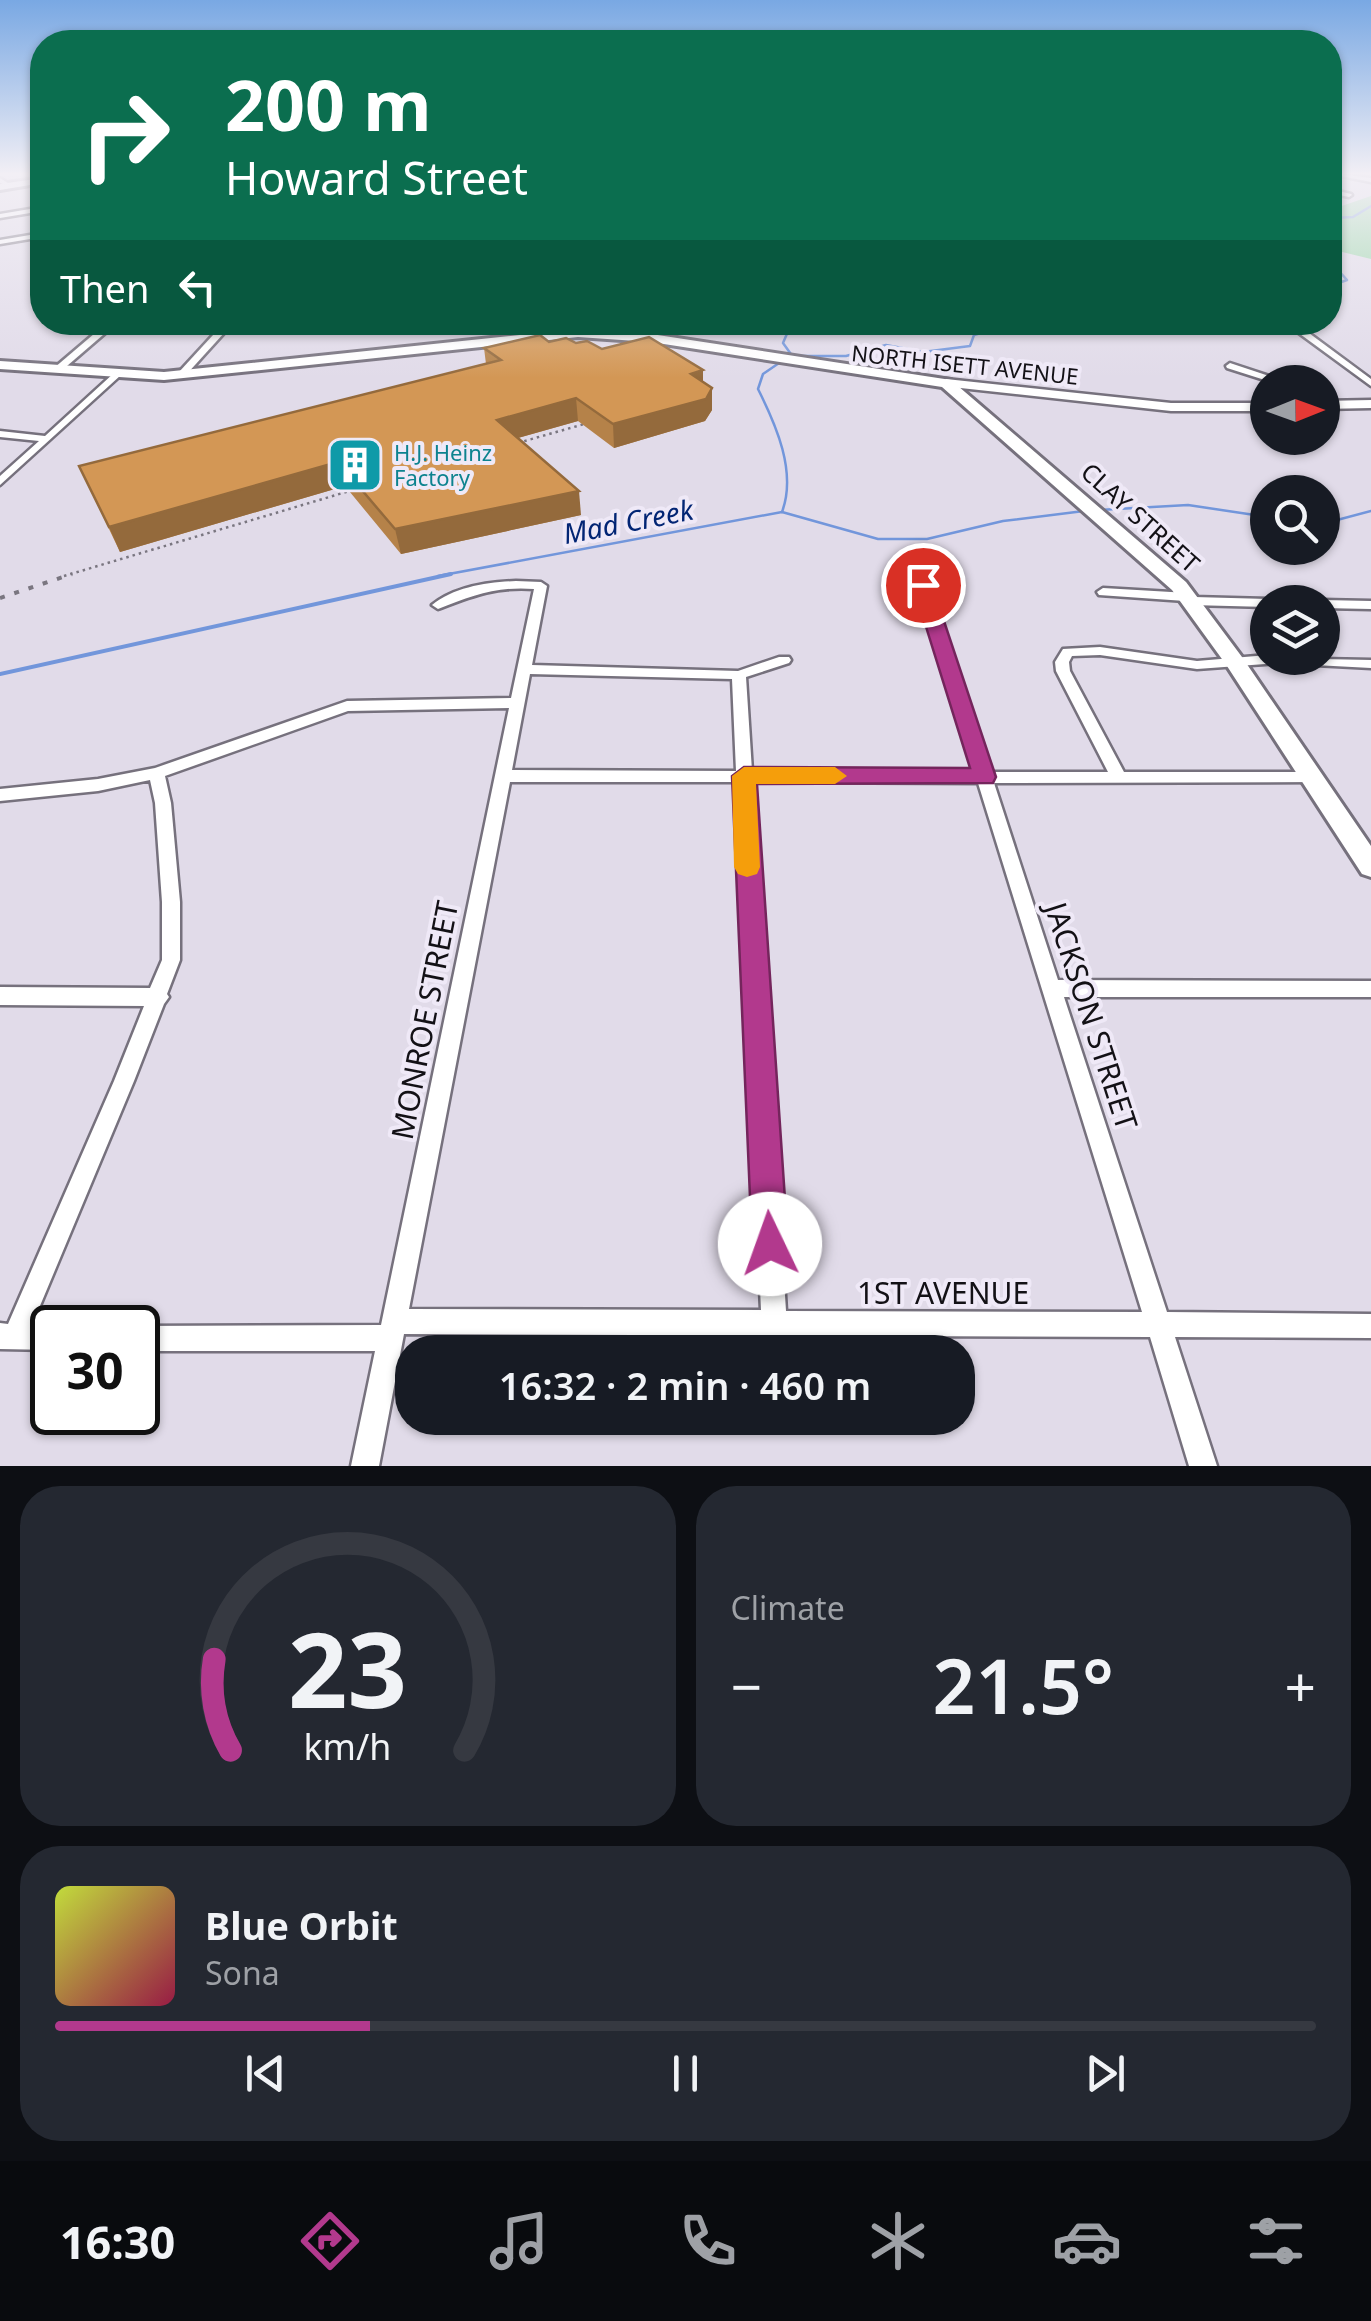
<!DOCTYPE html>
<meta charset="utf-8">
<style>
:root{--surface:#171b24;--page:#242831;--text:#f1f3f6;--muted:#9ea1a6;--line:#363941;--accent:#b2398d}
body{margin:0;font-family:"Noto Sans",sans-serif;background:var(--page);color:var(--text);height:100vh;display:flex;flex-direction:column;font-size:38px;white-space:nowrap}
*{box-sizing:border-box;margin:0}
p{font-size:32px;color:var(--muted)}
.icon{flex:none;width:55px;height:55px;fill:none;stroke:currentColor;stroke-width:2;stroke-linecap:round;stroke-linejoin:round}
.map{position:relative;height:1466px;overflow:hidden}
.details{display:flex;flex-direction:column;gap:20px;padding:20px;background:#0d0f14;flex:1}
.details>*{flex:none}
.hud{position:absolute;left:30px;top:30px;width:1312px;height:305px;border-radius:40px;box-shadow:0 2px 8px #0004;background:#0b6e4f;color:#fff;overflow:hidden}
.needle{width:65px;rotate:89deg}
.controls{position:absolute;left:1250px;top:365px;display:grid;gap:20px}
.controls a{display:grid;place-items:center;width:90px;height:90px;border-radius:50%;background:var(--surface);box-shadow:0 2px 8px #0004;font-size:50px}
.speed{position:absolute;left:30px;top:1305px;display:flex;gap:20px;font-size:50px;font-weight:700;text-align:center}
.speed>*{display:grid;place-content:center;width:130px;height:130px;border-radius:50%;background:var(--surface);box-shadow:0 2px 8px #0004;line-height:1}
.speed .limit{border:5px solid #111;border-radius:15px;background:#fff;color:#111}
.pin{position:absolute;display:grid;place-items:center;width:85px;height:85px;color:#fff;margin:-42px;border:5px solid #fff;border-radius:50%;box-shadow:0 2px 10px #0007}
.me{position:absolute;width:110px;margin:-55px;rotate:357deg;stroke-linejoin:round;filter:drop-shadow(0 0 8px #0008)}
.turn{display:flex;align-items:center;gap:35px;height:210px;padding:0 30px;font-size:45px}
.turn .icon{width:130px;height:130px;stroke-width:2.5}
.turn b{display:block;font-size:70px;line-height:85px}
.then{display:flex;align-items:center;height:95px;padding:0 30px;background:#0003;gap:20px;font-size:38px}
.big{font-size:75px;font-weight:600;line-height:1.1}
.details .tile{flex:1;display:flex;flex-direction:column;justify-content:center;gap:15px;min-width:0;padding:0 35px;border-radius:40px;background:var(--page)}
.details .dial{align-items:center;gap:0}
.dial svg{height:260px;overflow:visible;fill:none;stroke:var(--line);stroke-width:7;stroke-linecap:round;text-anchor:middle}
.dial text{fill:var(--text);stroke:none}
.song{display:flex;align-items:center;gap:30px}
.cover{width:120px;height:120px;border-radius:15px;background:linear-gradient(135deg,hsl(70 70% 55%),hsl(340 70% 35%))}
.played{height:10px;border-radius:5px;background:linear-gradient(90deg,var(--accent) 25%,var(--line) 25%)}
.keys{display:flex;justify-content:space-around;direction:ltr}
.heat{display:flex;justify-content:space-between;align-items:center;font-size:55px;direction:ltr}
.details .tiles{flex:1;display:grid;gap:20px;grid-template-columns:1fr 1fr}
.tile:last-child{grid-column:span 2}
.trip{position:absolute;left:395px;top:1335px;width:580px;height:100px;border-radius:40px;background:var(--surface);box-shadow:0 2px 8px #0004;font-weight:600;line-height:100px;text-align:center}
.dock{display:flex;height:160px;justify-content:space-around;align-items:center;background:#090b0e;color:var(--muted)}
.dock .icon{width:70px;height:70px}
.dock .selected{color:var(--accent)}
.dock b{font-size:45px;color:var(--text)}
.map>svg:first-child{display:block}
</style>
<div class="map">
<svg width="1371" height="1466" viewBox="0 0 1371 1466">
<rect width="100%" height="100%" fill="#e1dbe9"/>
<!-- green -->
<polygon fill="#93d5a3" points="1371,196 1371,259 1330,249 1330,210"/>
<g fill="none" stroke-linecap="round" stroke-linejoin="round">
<!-- stream-far1 -->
<g stroke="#7296db" stroke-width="2.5">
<polyline points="1330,218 1353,217 1371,206"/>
<polyline points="1330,223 1335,226 1330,229"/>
<polyline points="1330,261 1347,280 1330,286"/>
<polyline points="792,322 783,343 793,357"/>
<polyline points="796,356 846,356 886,345 923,352 970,346 974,335 995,329 1020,331 1120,322"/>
<path d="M782,361L763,374L758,389C776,425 797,472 782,512"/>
<polyline points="1099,510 1188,505 1268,517"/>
<polyline points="1322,524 1371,511"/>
<polyline points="438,576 782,512 878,539 927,539 1003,521 1084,511"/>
</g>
<!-- stream -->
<polyline stroke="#7296db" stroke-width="4" points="0,674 451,574"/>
<!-- minor casing -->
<g stroke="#76717d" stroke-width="5">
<g id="minor">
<polygon points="1333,173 1371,178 1371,182 1336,175"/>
<polygon points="0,178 11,185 11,187 0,183"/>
<polygon points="1330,189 1351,194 1352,195 1349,197 1330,193"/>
<polygon points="42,207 42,211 0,218 0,214"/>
<polygon points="42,233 42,237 0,244 0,240"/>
<polygon points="108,322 118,322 60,372 54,372 54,368"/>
<polygon points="225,322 234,322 185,376 179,376 179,372"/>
<polygon points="1294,322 1371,379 1371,386 1285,323"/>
<polygon points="1230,363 1281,380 1283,382 1271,382 1227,368 1226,366"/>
<polygon points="114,373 121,375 0,485 0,476 39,441 0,437 0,431 45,436"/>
<path d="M516,581L541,582L547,586L532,665L738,671L779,657H789L791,660L789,663L746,677L752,771L974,772L917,585L923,581L929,585L990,772H1108L1056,671L1055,662L1063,649L1100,647L1197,661L1268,655V658L1371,660V668L1277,663L1197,669L1100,655L1072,656L1069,662L1070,671L1124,772H1311L1317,774L1319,778L1317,782L994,783L1058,980L1371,981V997H1064L1167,1312L1371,1314V1338L1175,1337L1217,1466H1189L1150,1337L404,1334L379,1466H351L375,1351H138V1328H135L138,1326L381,1325L509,708L348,711L165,776L171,803L180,902V960L167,994L169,997L164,1004L134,1081L32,1325L57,1328H52V1350L0,1349V1323L8,1324L114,1081L144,1006L0,1005V987L150,988L162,960V902L155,803L150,780L98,791L0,801V789L98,779L155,768L347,701L511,698L534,589C496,586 472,596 438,609L432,605C454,587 487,582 516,581ZM530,674L732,679L736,771L512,770ZM510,782H737L761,1310L409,1309ZM753,782L978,783L1142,1312L786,1311Z"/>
<polygon points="1103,588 1188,593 1194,597 1268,599 1274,602 1268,602 1268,607 1191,605 1185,601 1099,595 1097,592"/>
<polygon points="1322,600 1371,601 1371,609 1322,608 1322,602 1317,602"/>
</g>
</g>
<!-- tertiary casing -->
<g stroke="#76717d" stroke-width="5">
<g id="tertiary">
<polygon points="574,322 595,322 540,337 534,334"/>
<polygon points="946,379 1171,403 1268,403 1268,411 1171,411 942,386 940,383"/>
<polygon points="1371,400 1371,408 1322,409 1322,401"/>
</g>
</g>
<!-- secondary casing -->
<g stroke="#76717d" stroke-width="6">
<g id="secondary">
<polygon points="42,178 42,183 0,190 0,184"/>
<polygon points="578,329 651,334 951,380 1186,582 1242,657 1371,846 1371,877 1362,874 1227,666 1172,590 942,387 651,342 578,337 164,380 0,369 0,361 164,372"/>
</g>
</g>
<!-- minor -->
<use href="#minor" fill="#fff" fill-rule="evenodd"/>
<!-- tertiary -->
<use href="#tertiary" fill="#fff" fill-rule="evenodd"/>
<!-- secondary -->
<use href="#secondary" fill="#fff" fill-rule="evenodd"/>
<!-- rail-far1 -->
<g stroke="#7a7680" stroke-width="2.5" stroke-dasharray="2.5 4" stroke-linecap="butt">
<polyline points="493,450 609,417"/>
<polyline points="64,576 373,484"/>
</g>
<!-- rail -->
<polyline stroke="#7a7680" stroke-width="4" stroke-dasharray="5 10" stroke-linecap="butt" points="0,598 72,574"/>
</g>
<!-- wall -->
<polygon fill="#b58249" points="549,342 576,343 703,370 703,382 712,410 705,421 614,448 578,421 518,438 581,515 401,554 345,486 120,552 79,466 486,364 484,348"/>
<!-- shaded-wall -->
<g fill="#946a3c">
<polygon points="703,370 703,392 691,374"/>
<polygon points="712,388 712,410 705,421 614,448 613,424"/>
<polygon points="576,398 578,421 500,443 497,420"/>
<polygon points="338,462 345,486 120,552 109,527"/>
<polygon points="579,491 581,515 401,554 395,529"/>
</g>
<!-- building -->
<polygon fill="#d39755" stroke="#946a3c" stroke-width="2.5" points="540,335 549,342 566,338 576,343 587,341 602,349 649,337 703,370 691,374 712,388 706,399 613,424 576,398 497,420 579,491 395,529 338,462 109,527 79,466 501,360 484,348"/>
<!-- sky -->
<linearGradient id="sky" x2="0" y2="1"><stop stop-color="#79a8e3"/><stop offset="0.46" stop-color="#f2eff5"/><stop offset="1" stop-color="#f2eff5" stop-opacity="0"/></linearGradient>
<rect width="1371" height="378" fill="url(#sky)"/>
<!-- route -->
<polygon fill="#b2398d" stroke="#74255c" stroke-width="2.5" points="923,580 932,585 996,777 993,783 757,784 788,1244 783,1257 770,1262 757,1257 752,1244 732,776 744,767 970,768 913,585"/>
<!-- slow -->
<polygon fill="#f59e0b" points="744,767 835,767 847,776 835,784 756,784 760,867 757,874 747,877 738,874 734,867 732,776"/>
<!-- icons -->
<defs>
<g id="building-square" transform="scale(2.875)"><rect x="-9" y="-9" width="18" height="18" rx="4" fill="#0f9aa8" stroke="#efe9f7"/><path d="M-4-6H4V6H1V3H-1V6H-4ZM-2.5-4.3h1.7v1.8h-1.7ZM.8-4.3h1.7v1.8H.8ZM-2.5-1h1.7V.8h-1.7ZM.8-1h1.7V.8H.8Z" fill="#fff"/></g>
</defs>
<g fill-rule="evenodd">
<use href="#building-square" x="355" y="465"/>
</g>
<g text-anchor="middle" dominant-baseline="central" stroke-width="8" stroke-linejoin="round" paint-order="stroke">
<!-- far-street labels -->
<g font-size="22" fill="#131116" stroke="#efe9f7">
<text transform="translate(965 364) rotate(6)">NORTH ISETT AVENUE</text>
</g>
<!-- far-culture labels -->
<g font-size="22" fill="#0d838f" stroke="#efe9f7" text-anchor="start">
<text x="394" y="452">H.J. Heinz<tspan x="394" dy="25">Factory</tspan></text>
</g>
<!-- street labels -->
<g font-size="25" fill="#131116" stroke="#efe9f7">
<text transform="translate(1141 517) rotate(42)">CLAY STREET</text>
</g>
<!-- water labels -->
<g font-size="28" font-style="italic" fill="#022574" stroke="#efe9f7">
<text transform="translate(628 521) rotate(-11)">Mad Creek</text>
</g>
<!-- near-street labels -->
<g font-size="30" fill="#131116" stroke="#efe9f7">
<text transform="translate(1092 1016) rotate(72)">JACKSON STREET</text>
<text transform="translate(424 1020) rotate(-79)">MONROE STREET</text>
<text x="943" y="1292">1ST AVENUE</text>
</g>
</g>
</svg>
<div class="controls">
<a><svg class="needle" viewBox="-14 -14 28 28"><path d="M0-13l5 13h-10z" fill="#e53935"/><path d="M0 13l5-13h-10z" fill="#9ea1a6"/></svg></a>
<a><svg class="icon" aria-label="search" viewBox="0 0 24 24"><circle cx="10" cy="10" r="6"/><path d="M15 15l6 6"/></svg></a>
<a><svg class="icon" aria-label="layers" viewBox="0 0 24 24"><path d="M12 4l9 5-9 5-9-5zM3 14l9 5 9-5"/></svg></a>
</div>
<div class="speed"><div class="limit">30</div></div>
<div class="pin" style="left:923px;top:585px;background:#d93025"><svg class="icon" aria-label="arrive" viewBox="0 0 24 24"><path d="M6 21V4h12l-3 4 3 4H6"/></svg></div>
<svg class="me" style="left:770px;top:1244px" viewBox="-20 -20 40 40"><circle r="19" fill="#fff"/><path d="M0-13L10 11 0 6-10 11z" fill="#b2398d"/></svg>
<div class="trip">16:32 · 2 min · 460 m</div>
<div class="hud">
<div class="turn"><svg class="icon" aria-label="right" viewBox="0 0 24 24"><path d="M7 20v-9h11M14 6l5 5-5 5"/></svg><div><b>200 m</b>Howard Street</div></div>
<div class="then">Then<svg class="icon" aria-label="left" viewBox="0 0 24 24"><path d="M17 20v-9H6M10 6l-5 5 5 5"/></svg></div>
</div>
</div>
<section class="details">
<div class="tiles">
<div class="tile dial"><svg viewBox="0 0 100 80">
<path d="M14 69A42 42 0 1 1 86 69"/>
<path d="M14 69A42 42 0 0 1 9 41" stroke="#b2398d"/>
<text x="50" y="56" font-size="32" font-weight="700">23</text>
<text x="50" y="72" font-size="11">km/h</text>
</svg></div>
<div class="tile"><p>Climate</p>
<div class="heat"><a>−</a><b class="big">21.5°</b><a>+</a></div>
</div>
<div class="tile">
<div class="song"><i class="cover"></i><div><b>Blue Orbit</b><p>Sona</p></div></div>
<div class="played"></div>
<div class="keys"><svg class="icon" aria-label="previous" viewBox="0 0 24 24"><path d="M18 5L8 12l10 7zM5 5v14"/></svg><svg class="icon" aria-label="pause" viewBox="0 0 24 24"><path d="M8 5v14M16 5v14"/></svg><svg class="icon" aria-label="next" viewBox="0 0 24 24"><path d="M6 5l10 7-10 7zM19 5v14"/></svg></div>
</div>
</div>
</section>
<nav class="dock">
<b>16:30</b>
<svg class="icon selected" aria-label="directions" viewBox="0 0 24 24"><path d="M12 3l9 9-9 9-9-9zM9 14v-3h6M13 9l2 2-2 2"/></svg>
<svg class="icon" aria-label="music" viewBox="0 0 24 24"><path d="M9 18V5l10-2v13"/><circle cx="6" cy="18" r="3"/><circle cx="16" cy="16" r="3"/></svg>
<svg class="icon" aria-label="phone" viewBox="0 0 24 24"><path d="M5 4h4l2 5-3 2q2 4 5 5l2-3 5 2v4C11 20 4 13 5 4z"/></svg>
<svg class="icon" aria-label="climate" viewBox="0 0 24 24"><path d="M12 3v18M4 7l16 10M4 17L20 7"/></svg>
<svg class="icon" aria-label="car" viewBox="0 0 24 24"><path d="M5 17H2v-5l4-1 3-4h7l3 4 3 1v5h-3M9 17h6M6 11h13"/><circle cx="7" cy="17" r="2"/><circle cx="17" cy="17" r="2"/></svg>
<svg class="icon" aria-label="filters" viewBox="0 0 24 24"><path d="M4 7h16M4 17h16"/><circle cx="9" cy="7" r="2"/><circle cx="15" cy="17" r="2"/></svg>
</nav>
